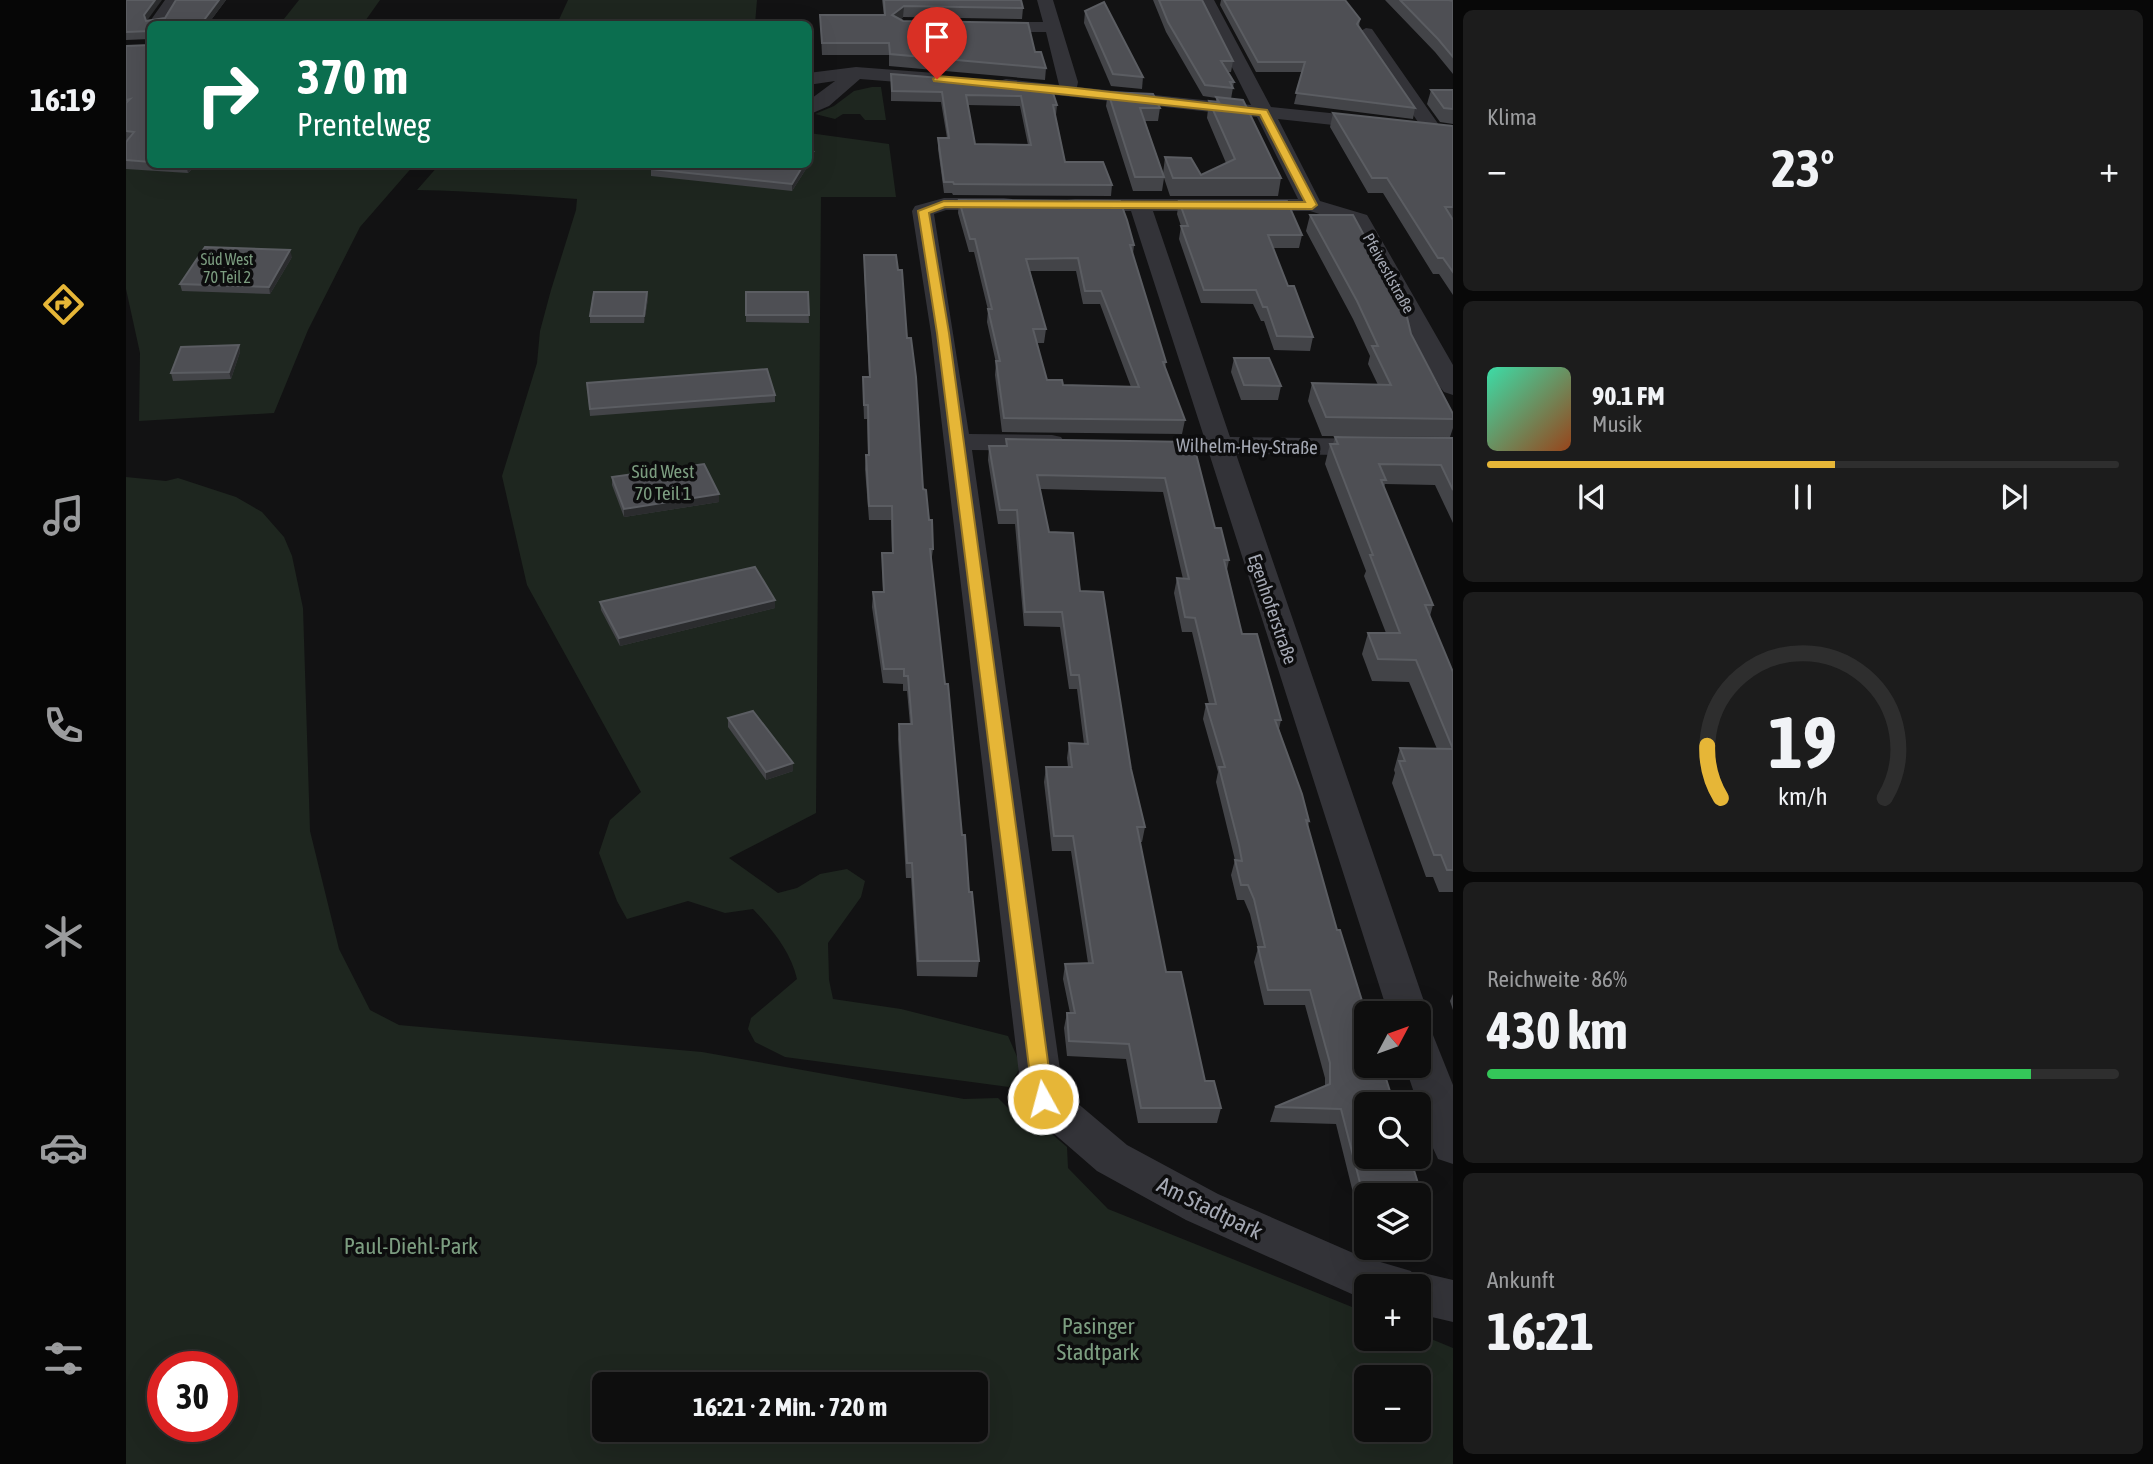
<!DOCTYPE html>
<html lang="de">
<meta charset="utf-8">
<style>
:root{--surface:#0e0e0e;--page:#1c1c1c;--text:#f1f3f6;--muted:#9b9c9e;--line:#2e2e2e;--accent:#e6b637}
body{margin:0;font-family:"Asap Condensed",sans-serif;background:var(--page);color:var(--text);height:100vh;display:flex;flex-direction:column;font-size:26px;white-space:nowrap}
*{box-sizing:border-box;margin:0}
p{font-size:23px;color:var(--muted)}
.icon{flex:none;width:38px;height:38px;fill:none;stroke:currentColor;stroke-width:2;stroke-linecap:round;stroke-linejoin:round}
.map{position:relative;flex:1;overflow:hidden}
.panel{display:flex;flex-direction:column;gap:10px;padding:10px;background:#080808;width:700px}
.panel>*{flex:none}
.banner{position:absolute;left:21px;top:21px;width:665px;height:147px;border-radius:10px;box-shadow:0 7px 28px #0002,0 0 0 2px var(--line);background:#0b6e4f;color:#fff;overflow:hidden}
.needle{width:46px;rotate:49deg}
.controls{position:absolute;left:1228px;top:1001px;display:grid;gap:14px}
.controls a{display:grid;place-items:center;width:77px;height:77px;border-radius:10px;background:var(--surface);box-shadow:0 7px 28px #0002,0 0 0 2px var(--line);font-size:35px}
.speed{position:absolute;left:21px;top:1351px;display:flex;gap:14px;font-size:35px;font-weight:700;text-align:center}
.speed>*{display:grid;place-content:center;width:91px;height:91px;border-radius:50%;background:var(--surface);box-shadow:0 7px 28px #0002,0 0 0 2px var(--line);line-height:1}
.speed .limit{border:10px solid #d22;background:#fff;color:#111}
.pin{position:absolute;display:grid;place-items:center;width:60px;height:60px;color:#fff;margin:-72px -30px;border-radius:50% 50% 50% 0;rotate:-45deg;box-shadow:0 0 7px #0007}
.pin .icon{rotate:45deg}
.me{position:absolute;width:77px;margin:-38px;rotate:353deg;stroke-linejoin:round;filter:drop-shadow(0 0 5px #0008)}
.turn{display:flex;align-items:center;gap:24px;height:147px;padding:0 35px;font-size:32px}
.turn .icon{width:91px;height:91px;stroke-width:2.5}
.turn b{display:block;font-size:49px;line-height:60px}
.big{font-size:52px;font-weight:700;line-height:1.1}
.panel .widget{flex:1;display:flex;flex-direction:column;justify-content:center;gap:10px;min-width:0;padding:0 24px;border-radius:10px;background:var(--page)}
.panel .dial{align-items:center;gap:0}
.dial svg{height:182px;overflow:visible;fill:none;stroke:var(--line);stroke-width:7;stroke-linecap:round;text-anchor:middle}
.dial text{fill:var(--text);stroke:none}
.song{display:flex;align-items:center;gap:21px}
.cover{width:84px;height:84px;border-radius:10px;background:linear-gradient(135deg,hsl(160 70% 55%),hsl(20 70% 35%))}
.played{height:7px;border-radius:4px;background:linear-gradient(90deg,var(--accent) 55%,var(--line) 55%)}
.keys{display:flex;justify-content:space-around;direction:ltr}
.heat{display:flex;justify-content:space-between;align-items:center;font-size:38px;direction:ltr}
.charge{height:10px;border-radius:5px;background:linear-gradient(90deg,#34c759 86%,var(--line) 0)}
.trip{position:absolute;left:466px;top:1372px;width:396px;height:70px;border-radius:10px;background:var(--surface);box-shadow:0 7px 28px #0002,0 0 0 2px var(--line);font-weight:700;line-height:70px;text-align:center}
main{display:flex;flex:1;min-height:0}
.dock{display:flex;flex-direction:column;width:126px;justify-content:space-around;align-items:center;background:#060606;color:var(--muted)}
.dock .icon{width:49px;height:49px}
.dock .active{color:var(--accent)}
.dock b{font-size:32px;color:var(--text)}
.map>svg:first-child{display:block}
</style>
<main>
<nav class="dock">
<b>16:19</b>
<svg class="icon active" aria-label="directions" viewBox="0 0 24 24"><path d="M12 3l9 9-9 9-9-9zM9 14v-3h6M13 9l2 2-2 2"/></svg>
<svg class="icon" aria-label="music" viewBox="0 0 24 24"><path d="M9 18V5l10-2v13"/><circle cx="6" cy="18" r="3"/><circle cx="16" cy="16" r="3"/></svg>
<svg class="icon" aria-label="phone" viewBox="0 0 24 24"><path d="M5 4h4l2 5-3 2q2 4 5 5l2-3 5 2v4C11 20 4 13 5 4z"/></svg>
<svg class="icon" aria-label="climate" viewBox="0 0 24 24"><path d="M12 3v18M4 7l16 10M4 17L20 7"/></svg>
<svg class="icon" aria-label="car" viewBox="0 0 24 24"><path d="M5 17H2v-5l4-1 3-4h7l3 4 3 1v5h-3M9 17h6M6 11h13"/><circle cx="7" cy="17" r="2"/><circle cx="17" cy="17" r="2"/></svg>
<svg class="icon" aria-label="filters" viewBox="0 0 24 24"><path d="M4 7h16M4 17h16"/><circle cx="9" cy="7" r="2"/><circle cx="15" cy="17" r="2"/></svg>
</nav>
<div class="map">
<svg width="1327" height="1464" viewBox="0 0 1327 1464">
<rect width="100%" height="100%" fill="#121213"/>
<!-- green -->
<g fill="#1e261f" fill-rule="evenodd">
<polygon points="173,0 254,0 237,24 154,24"/>
<polygon points="442,0 631,0 629,24 431,24"/>
<polygon points="0,54 24,164 288,165 234,227 182,330 148,413 13,421 14,353 0,289"/>
<polygon points="746,87 755,87 760,120 739,120 734,114 717,114 709,119 689,114 708,106 728,91"/>
<path d="M683,133L763,144L770,197H695L690,813L603,858L652,893L671,888L694,874L721,869L739,881L735,897L702,943L703,980L707,999L775,1009L882,1036L895,1066L883,1087L659,1057L629,1042L622,1029L625,1018L671,979C665,952 646,929 627,909L599,913L562,901L501,919L491,901L473,853L484,820L515,792L401,585L376,476L411,363L414,331L425,290L450,210L451,199C398,195 345,191 291,190L313,165H388L389,171V164H682Z"/>
<path d="M0,477L40,481L52,478L110,497L136,512L158,537L166,556L177,608L184,831L213,949L244,1010L273,1025L576,1052L838,1099L872,1098L897,1123L908,1119L941,1147L942,1168L982,1209L1241,1313V1339H1293V1334L1327,1348V1464H0ZM37,1367H96V1426H37ZM1241,1377H1293V1430H1241ZM849,1384V1430H478V1384Z"/>
</g>
<g fill="none" stroke-linecap="round" stroke-linejoin="round">
<!-- minor -->
<g fill="#333338" fill-rule="evenodd">
<polygon points="39,0 55,0 39,24 24,24 24,27 22,24"/>
<polygon points="911,0 927,0 952,82 951,87 1125,105 1072,0 1088,0 1145,107 1292,122 1231,33 1240,28 1246,29 1313,125 1327,126 1327,138 1152,119 1194,201 1241,215 1244,220 1327,365 1327,395 1318,392 1314,387 1225,224 1184,211 1027,211 1104,437 1327,440 1327,456 1110,454 1302,1013 1296,1024 1293,1025 1293,1013 1262,1013 1083,453 1061,451 1057,445 1061,439 1078,437 1005,211 949,211 941,210 938,205 941,200 949,199 1172,199 1131,117 873,89 871,85 873,81 880,79 933,85 920,32 860,32 851,27 860,22 917,22"/>
<polygon points="730,67 809,73 818,79 809,85 734,79 703,106 682,115 682,101 709,81 682,85 682,73"/>
<polygon points="818,198 878,198 886,199 889,204 886,209 878,210 820,210 808,214 843,434 926,435 935,437 939,443 935,449 926,451 846,450 937,1091 1001,1145 1092,1194 1234,1256 1285,1271 1287,1275 1293,1272 1327,1280 1327,1322 1293,1314 1293,1286 1241,1286 1241,1299 1228,1295 1060,1220 971,1171 902,1111 896,1099 805,333 786,211 789,206"/>
<polygon points="1293,1030 1307,1035 1327,1085 1327,1164 1312,1159 1306,1146 1279,1066 1293,1066"/>
</g>
</g>
<!-- wall -->
<g fill="#434448" fill-rule="evenodd">
<polygon points="0,0 21,20 39,18 50,0 100,0 82,24 24,24 24,164 72,164 62,173 0,169 0,142 1,140 0,140 0,46 24,45 24,39 0,40"/>
<polygon points="756,0 895,0 897,8 896,19 777,17 774,20 777,21 909,52 920,68 919,80 763,66 763,55 696,55 694,15 758,15"/>
<polygon points="1027,0 1076,0 1107,61 1105,72 1102,72 1108,82 1105,99 1155,178 1152,196 1044,196 1038,178 1036,191 1007,191 980,106 982,92 1034,108 1032,121 1019,121 1037,174 1039,157 1075,175 1100,163 1081,118 1083,101 1090,102 1090,98 1077,96 1040,32"/>
<polygon points="1095,0 1219,0 1234,19 1233,27 1289,108 1287,119 1168,104 1176,72 1130,72 1094,5"/>
<polygon points="1259,0 1323,0 1327,1 1327,74 1309,52"/>
<polygon points="959,11 1017,77 1016,89 985,86 958,23"/>
<path d="M765,74L925,87L931,105L930,115H929L939,162L986,185L985,196L827,195L826,193H818L812,149V138H821L815,102L765,101ZM841,105L894,106L902,145L849,144Z"/>
<polygon points="1305,90 1327,90 1327,124 1314,122 1301,104"/>
<polygon points="1207,113 1327,126 1327,295 1313,274 1307,274 1257,193 1242,193 1204,127"/>
<polygon points="687,152 687,158 666,191 525,176 525,169"/>
<path d="M833,200L1008,245L1007,254L1040,362L1039,368L1059,420L1056,434L876,432L869,375L870,363L861,322L862,310L848,252H843L832,213ZM904,271H950L957,304H974L1005,387L937,385L921,380L911,343H918L920,329Z"/>
<polygon points="1053,201 1176,235 1173,248 1147,248 1162,286 1187,337 1184,351 1148,350 1138,321 1135,321 1127,304 1075,303 1053,239 1055,226 1051,214"/>
<polygon points="1184,215 1285,334 1327,414 1327,428 1324,437 1196,436 1182,401 1186,383 1252,385 1242,364 1244,356 1227,319 1180,231"/>
<polygon points="738,255 772,270 781,338 797,489 807,549 805,564 836,835 853,961 851,977 791,976 785,878 780,878 772,739 773,724 784,724 781,691 777,691 777,684 757,683 746,607 747,592 757,592 756,553 766,553 765,520 743,520 739,469 740,455 742,455 741,419 738,419 737,390 737,377 743,377 738,267"/>
<polygon points="166,257 144,294 56,291 54,284"/>
<polygon points="521,292 522,299 518,323 464,323 464,316"/>
<polygon points="620,292 682,292 683,323 620,322"/>
<polygon points="113,345 114,352 105,379 47,381 45,373"/>
<polygon points="1108,358 1155,386 1152,400 1115,400 1105,372"/>
<polygon points="461,383 649,395 649,402 464,416"/>
<polygon points="1209,437 1327,438 1327,523 1309,485 1259,484 1258,487 1307,605 1304,616 1327,672 1327,892 1313,892 1307,877 1300,877 1266,783 1269,773 1268,770 1274,748 1311,749 1283,682 1246,681 1236,654 1242,633 1260,633 1238,576 1240,571 1199,464 1204,444 1207,444"/>
<polygon points="880,439 1067,442 1089,528 1103,560 1101,570 1116,634 1155,720 1153,729 1183,821 1182,827 1211,930 1301,1213 1295,1227 1293,1227 1293,1195 1241,1195 1241,1226 1235,1225 1210,1124 1144,1122 1149,1107 1199,1086 1199,1078 1179,1005 1138,1005 1128,962 1132,948 1124,914 1118,900 1111,900 1105,875 1109,860 1090,782 1092,772 1077,719 1080,704 1083,704 1066,632 1056,632 1048,593 1051,578 1057,579 1037,492 914,489 923,532 954,591 1005,769 1019,827 1016,842 1014,842 1040,972 1079,1081 1095,1108 1091,1123 1012,1123 1000,1059 941,1056 938,1028 941,1013 944,1013 937,979 939,964 962,963 945,851 926,851 918,782 920,767 942,767 941,758 943,743 958,744 951,689 943,689 934,627 898,626 889,524 872,524 862,460 863,446 880,446"/>
<polygon points="486,477 593,494 593,502 498,517 486,485"/>
<polygon points="474,602 649,608 494,646 475,610"/>
<polygon points="602,718 667,763 667,771 640,780 602,727"/>
<polygon points="1327,994 1327,1010 1324,1001"/>
</g>
<!-- shaded-wall -->
<g fill="#2b2c2e">
<polygon points="29,0 36,0 20,22 18,15"/>
<polygon points="93,0 100,0 82,24 75,24"/>
<polygon points="778,6 777,17 766,26 766,15"/>
<polygon points="687,152 687,158 666,191 666,184 678,164 682,164 682,158"/>
<polygon points="60,164 72,164 62,173"/>
<polygon points="164,250 166,257 144,294 143,287"/>
<polygon points="521,292 522,299 518,323 518,316"/>
<polygon points="113,345 114,352 105,379 103,372"/>
<polygon points="593,494 593,502 498,517 498,509"/>
<polygon points="649,600 649,608 494,646 493,638"/>
<polygon points="667,763 667,771 640,780 640,772"/>
</g>
<!-- building -->
<g fill="#4e4f54" stroke="#5b5d62" stroke-width="2" fill-rule="evenodd">
<polygon points="0,0 29,0 18,15 20,21 39,18 50,0 93,0 75,24 24,24 24,162 0,160 0,142 8,132 0,131 0,103 4,99 0,100 0,46 24,45 24,31 0,32"/>
<polygon points="758,0 895,0 897,8 778,6 766,15 777,21 902,23 909,52 915,52 920,68 764,54 763,43 696,43 694,15 759,15"/>
<polygon points="1033,0 1076,0 1107,61 1095,61 1108,82 1104,82 1107,88 1079,85 1042,22"/>
<polygon points="1098,0 1219,0 1234,19 1231,24 1289,108 1170,93 1179,62 1132,62"/>
<polygon points="1274,0 1323,0 1327,1 1327,57 1312,39"/>
<polygon points="978,2 1017,77 987,74 959,11"/>
<path d="M765,74L925,87L931,105H927L939,162H977L986,185L828,184L827,182H818L812,138H823L816,92L766,91ZM840,95L895,96L905,145L849,144Z"/>
<polygon points="1305,90 1327,90 1327,109 1318,108"/>
<polygon points="982,92 1027,94 1034,108 1014,108 1038,177 1009,177"/>
<polygon points="1090,97 1117,100 1155,178 1047,178 1039,157 1065,158 1075,175 1109,159 1083,101 1093,102"/>
<polygon points="1207,113 1327,126 1327,207 1319,207 1327,220 1327,272 1317,258 1312,258 1261,178 1246,178"/>
<polygon points="682,151 687,152 682,158"/>
<polygon points="529,164 678,164 666,184 525,169"/>
<path d="M833,200L994,201L1001,220L1008,245H1004L1040,362H1037L1059,420L878,418L870,361H874L862,309H866L849,239H844ZM952,258L959,291H975L1013,387L937,385L936,380H921L907,329H920L900,259Z"/>
<polygon points="1053,201 1161,201 1176,235 1142,235 1162,286 1168,286 1187,337 1151,336 1141,307 1137,307 1130,290 1078,290 1055,226 1062,226"/>
<polygon points="1184,215 1227,215 1280,313 1285,334 1327,414 1327,419 1200,417 1186,383 1265,385 1246,346 1252,346 1231,301"/>
<polygon points="79,247 164,250 143,287 54,284"/>
<polygon points="738,255 770,255 772,270 776,270 781,338 785,338 790,377 797,489 800,490 803,520 806,520 807,549 804,549 819,684 822,684 836,835 839,835 843,892 846,892 853,961 792,961 786,863 781,863 773,724 786,724 782,676 778,676 778,669 758,669 747,592 758,592 756,553 767,553 766,506 743,506 740,455 743,455 742,405 738,405 737,377 744,377"/>
<polygon points="468,292 521,292 518,316 464,316"/>
<polygon points="620,292 682,292 683,315 620,315"/>
<polygon points="113,345 103,372 45,373 55,347"/>
<polygon points="1108,358 1143,358 1155,386 1118,385"/>
<polygon points="641,369 649,395 464,409 461,383"/>
<polygon points="1209,437 1327,438 1327,490 1315,465 1253,464 1260,480 1255,480 1307,605 1299,605 1327,672 1327,870 1321,870 1315,855 1308,855 1273,761 1279,761 1274,748 1327,749 1290,660 1252,659 1242,633 1274,633 1244,555 1247,555 1204,444 1212,444"/>
<polygon points="880,439 1067,442 1089,528 1095,528 1103,560 1098,560 1116,634 1131,634 1155,720 1149,720 1176,794 1183,821 1180,820 1211,930 1214,930 1241,1017 1241,1066 1256,1066 1268,1104 1241,1104 1241,1157 1284,1157 1301,1213 1293,1212 1293,1195 1241,1195 1241,1210 1215,1109 1149,1107 1204,1084 1204,1063 1184,990 1142,990 1132,947 1139,947 1128,899 1122,885 1115,885 1109,860 1116,861 1113,845 1093,767 1099,767 1080,704 1090,704 1069,618 1059,617 1051,578 1063,579 1039,478 911,475 923,532 947,533 954,591 977,592 1005,769 1019,827 1011,827 1040,972 1055,972 1079,1081 1088,1081 1095,1108 1015,1108 1003,1044 943,1041 941,1013 949,1013 939,964 967,963 947,836 928,836 920,767 946,767 943,743 962,744 953,675 945,675 936,612 899,612 891,510 874,510 863,446 881,446"/>
<polygon points="578,464 593,494 498,509 486,477"/>
<polygon points="629,567 649,600 493,638 474,602"/>
<polygon points="627,711 667,763 640,772 602,718"/>
</g>
<!-- route -->
<polygon fill="#e6b637" stroke="#967624" stroke-width="2" points="811,76 941,87 1141,110 1191,205 1186,209 819,207 803,213 823,333 927,1099 924,1104 917,1107 910,1104 907,1099 811,333 792,211 818,201 1179,202 1134,115 808,81 807,79"/>
<g text-anchor="middle" dominant-baseline="central" stroke-width="7" stroke-linejoin="round" paint-order="stroke">
<!-- far-park labels -->
<g font-size="16" fill="#7c9d80" stroke="#0d0d0e">
<text x="101" y="259">Süd West<tspan x="101" dy="18">70 Teil 2</tspan></text>
</g>
<!-- far-street labels -->
<g font-size="16" fill="#a4a8b3" stroke="#0d0d0e">
<text transform="translate(1263 273) rotate(61)">Pfeivestlstraße</text>
</g>
<!-- street labels -->
<g font-size="19" fill="#a4a8b3" stroke="#0d0d0e">
<text transform="translate(1121 446) rotate(1)">Wilhelm-Hey-Straße</text>
<text transform="translate(1147 609) rotate(71)">Egenhoferstraße</text>
</g>
<!-- park labels -->
<g font-size="19" fill="#7c9d80" stroke="#0d0d0e">
<text x="537" y="471">Süd West<tspan x="537" dy="22">70 Teil 1</tspan></text>
</g>
<!-- near-street labels -->
<g font-size="23" fill="#a4a8b3" stroke="#0d0d0e">
<text transform="translate(1084 1208) rotate(26)">Am Stadtpark</text>
</g>
<!-- near-park labels -->
<g font-size="23" fill="#7c9d80" stroke="#0d0d0e">
<text x="285" y="1246">Paul-Diehl-Park</text>
<text x="972" y="1326">Pasinger<tspan x="972" dy="26">Stadtpark</tspan></text>
</g>
</g>
</svg>
<div class="controls">
<a><svg class="needle" viewBox="-14 -14 28 28"><path d="M0-13l5 13h-10z" fill="#e53935"/><path d="M0 13l5-13h-10z" fill="#9b9c9e"/></svg></a>
<a><svg class="icon" aria-label="search" viewBox="0 0 24 24"><circle cx="10" cy="10" r="6"/><path d="M15 15l6 6"/></svg></a>
<a><svg class="icon" aria-label="layers" viewBox="0 0 24 24"><path d="M12 4l9 5-9 5-9-5zM3 14l9 5 9-5"/></svg></a>
<a>+</a>
<a>−</a>
</div>
<div class="speed"><div class="limit">30</div></div>
<div class="pin" style="left:811px;top:79px;background:#d93025"><svg class="icon" aria-label="arrive" viewBox="0 0 24 24"><path d="M6 21V4h12l-3 4 3 4H6"/></svg></div>
<svg class="me" style="left:917px;top:1099px" viewBox="-20 -20 40 40"><circle r="17" fill="#e6b637" stroke="#fff" stroke-width="3"/><path d="M0-11L8 9 0 5-8 9z" fill="#fff"/></svg>
<div class="trip">16:21 · 2 Min. · 720 m</div>
<div class="banner">
<div class="turn"><svg class="icon" aria-label="right" viewBox="0 0 24 24"><path d="M7 20v-9h11M14 6l5 5-5 5"/></svg><div><b>370 m</b>Prentelweg</div></div>
</div>
</div>
<section class="panel">
<div class="widget"><p>Klima</p>
<div class="heat"><a>−</a><b class="big">23°</b><a>+</a></div>
</div>
<div class="widget">
<div class="song"><i class="cover"></i><div><b>90.1 FM</b><p>Musik</p></div></div>
<div class="played"></div>
<div class="keys"><svg class="icon" aria-label="previous" viewBox="0 0 24 24"><path d="M18 5L8 12l10 7zM5 5v14"/></svg><svg class="icon" aria-label="pause" viewBox="0 0 24 24"><path d="M8 5v14M16 5v14"/></svg><svg class="icon" aria-label="next" viewBox="0 0 24 24"><path d="M6 5l10 7-10 7zM19 5v14"/></svg></div>
</div>
<div class="widget dial"><svg viewBox="0 0 100 80">
<path d="M14 69A42 42 0 1 1 86 69"/>
<path d="M14 69A42 42 0 0 1 8 46" stroke="#e6b637"/>
<text x="50" y="56" font-size="32" font-weight="700">19</text>
<text x="50" y="72" font-size="11">km/h</text>
</svg></div>
<div class="widget"><p>Reichweite · 86%</p><b class="big">430 km</b><div class="charge"></div></div>
<div class="widget"><p>Ankunft</p><b class="big">16:21</b></div>
</section>
</main>
